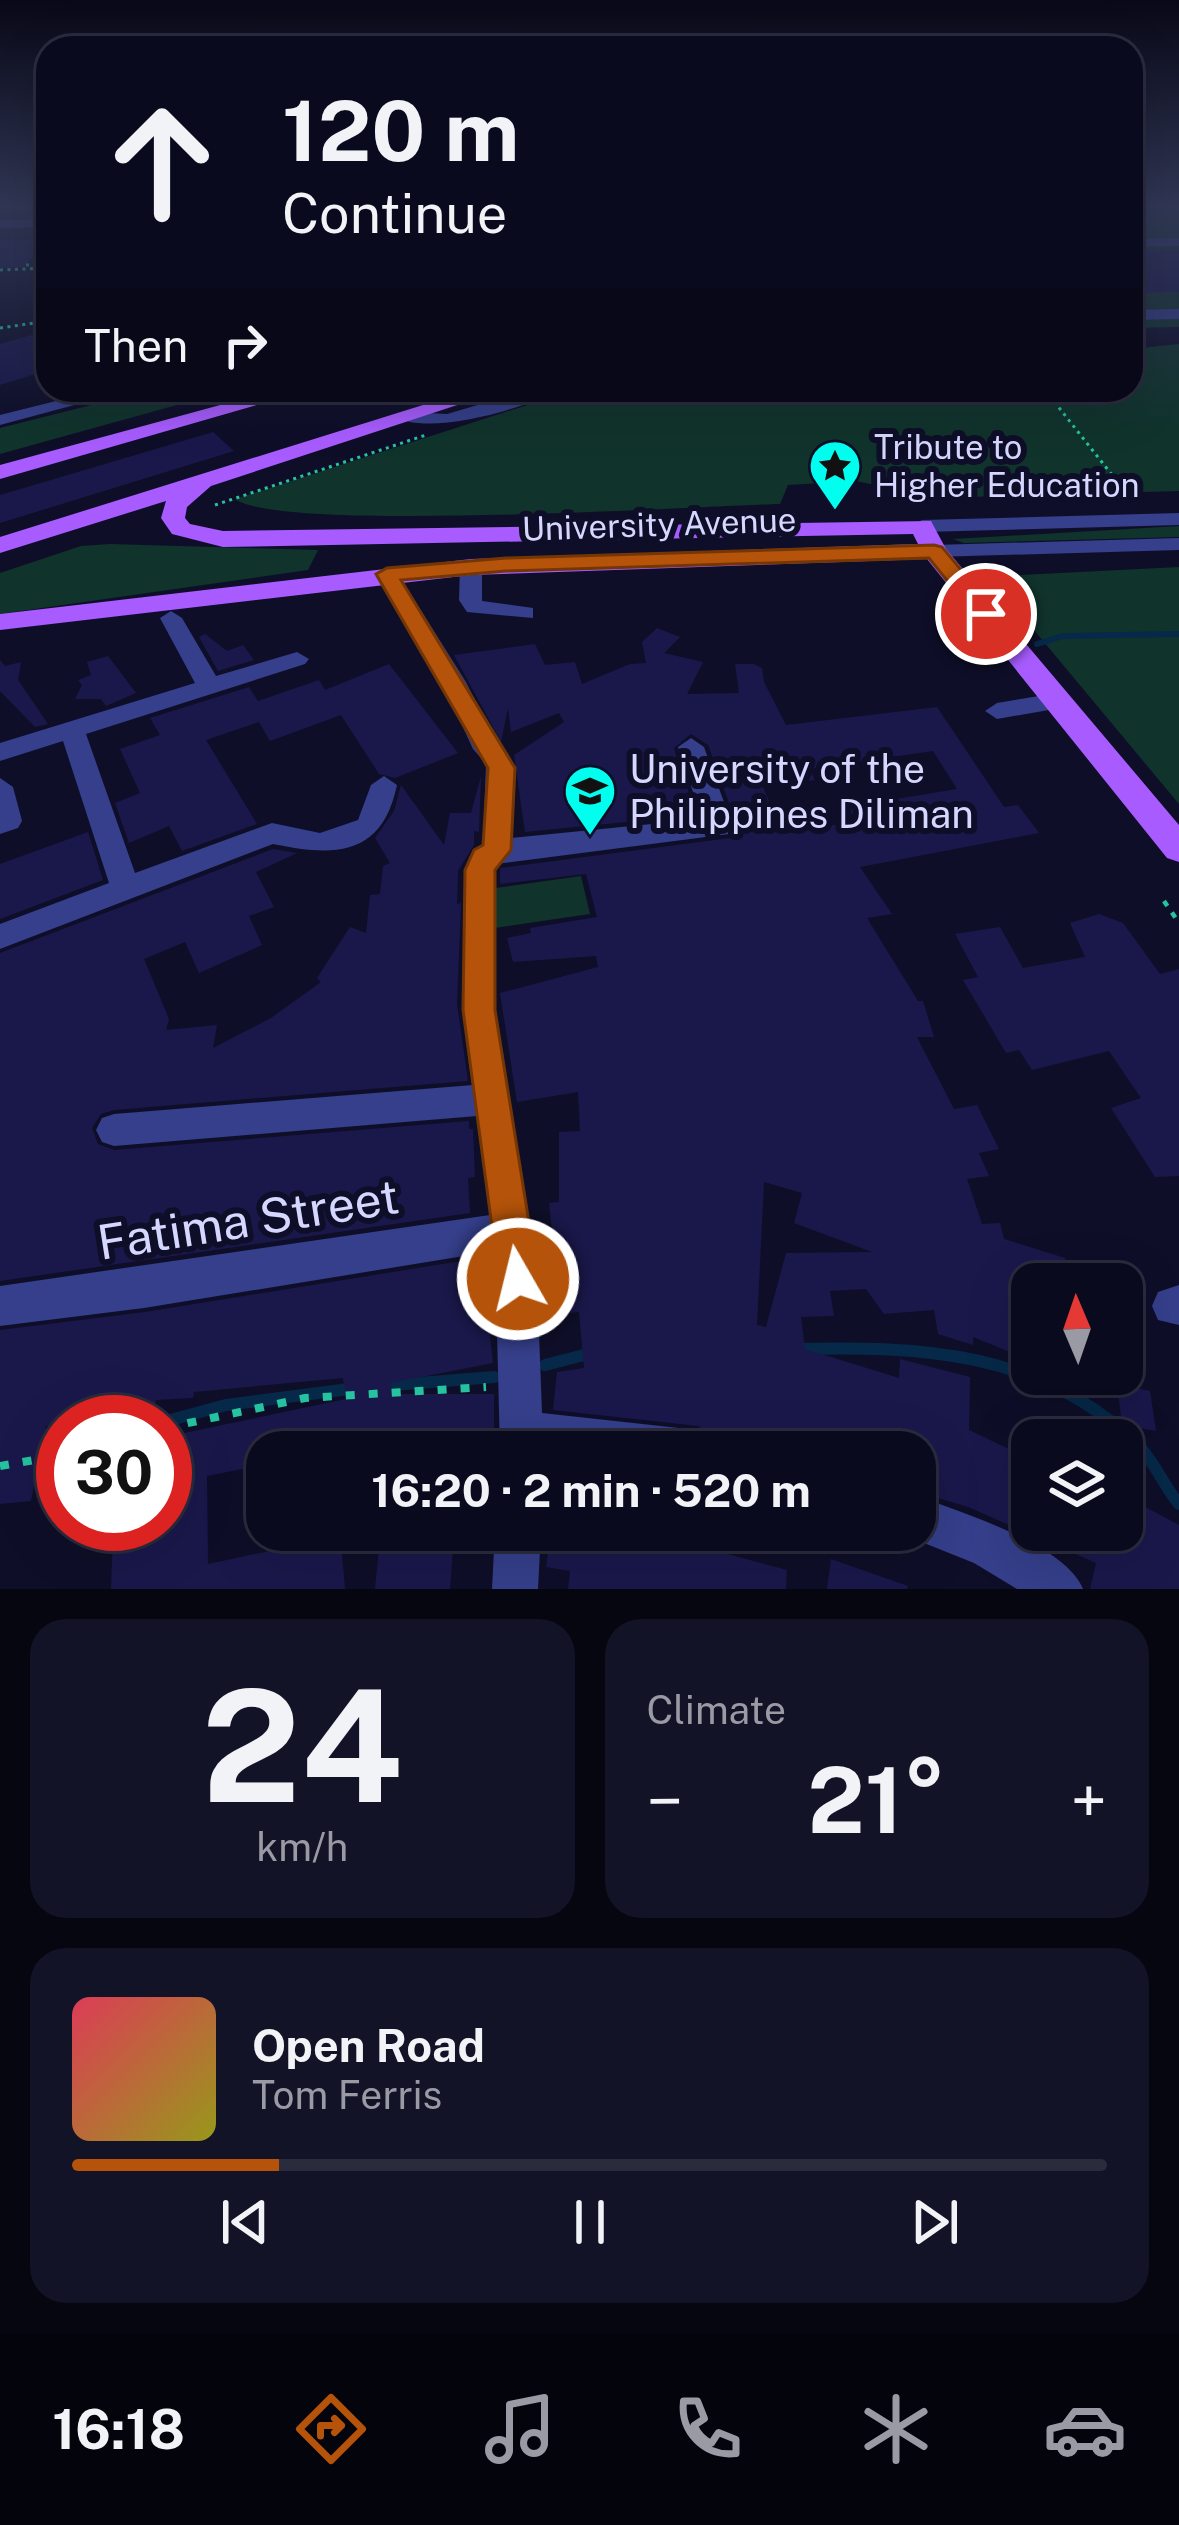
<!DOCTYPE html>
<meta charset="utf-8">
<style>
:root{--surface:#0a0a1f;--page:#131328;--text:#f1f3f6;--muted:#999aa4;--line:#2a2b3d;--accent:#b45309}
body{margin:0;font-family:"Public Sans",sans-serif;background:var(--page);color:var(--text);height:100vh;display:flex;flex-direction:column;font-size:45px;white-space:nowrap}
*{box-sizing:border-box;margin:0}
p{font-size:39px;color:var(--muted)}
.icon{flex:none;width:66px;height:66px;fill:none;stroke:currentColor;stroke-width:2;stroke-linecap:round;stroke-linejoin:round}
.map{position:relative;height:1589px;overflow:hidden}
.side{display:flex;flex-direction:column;gap:30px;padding:30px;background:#060611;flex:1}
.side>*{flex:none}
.banner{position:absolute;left:36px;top:36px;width:1107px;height:366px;border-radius:36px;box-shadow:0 12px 48px #0002,0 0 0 3px var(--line);background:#0a0a1f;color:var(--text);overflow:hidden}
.needle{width:78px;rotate:358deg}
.controls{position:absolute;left:1011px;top:1263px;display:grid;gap:24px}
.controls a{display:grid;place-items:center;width:132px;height:132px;border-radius:24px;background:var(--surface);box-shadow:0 12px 48px #0002,0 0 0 3px var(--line);font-size:60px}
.speed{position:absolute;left:36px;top:1395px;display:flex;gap:24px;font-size:60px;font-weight:700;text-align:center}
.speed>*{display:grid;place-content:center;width:156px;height:156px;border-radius:50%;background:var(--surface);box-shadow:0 12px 48px #0002,0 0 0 3px var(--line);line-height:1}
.speed .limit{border:18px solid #d22;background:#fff;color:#111}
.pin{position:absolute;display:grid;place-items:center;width:102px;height:102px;color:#fff;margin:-51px;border:6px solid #fff;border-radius:50%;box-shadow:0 3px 12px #0007}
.me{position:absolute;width:132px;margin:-66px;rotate:352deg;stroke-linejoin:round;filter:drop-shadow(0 0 9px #0008)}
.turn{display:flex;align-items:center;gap:42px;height:252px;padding:0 48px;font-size:54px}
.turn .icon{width:156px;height:156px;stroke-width:2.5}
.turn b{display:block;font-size:84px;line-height:102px}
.then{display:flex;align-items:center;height:114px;padding:0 48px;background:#0003;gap:24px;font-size:45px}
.big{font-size:90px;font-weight:700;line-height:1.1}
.side .card{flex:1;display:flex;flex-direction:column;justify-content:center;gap:18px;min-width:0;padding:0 42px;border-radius:36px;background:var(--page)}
.side .dial{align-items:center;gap:0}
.dial b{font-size:156px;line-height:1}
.song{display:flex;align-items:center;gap:36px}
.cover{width:144px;height:144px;border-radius:18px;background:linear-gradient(135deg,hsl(350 70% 55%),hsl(60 70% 35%))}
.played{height:12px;border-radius:6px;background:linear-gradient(90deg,var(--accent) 20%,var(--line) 20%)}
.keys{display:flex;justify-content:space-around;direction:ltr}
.heat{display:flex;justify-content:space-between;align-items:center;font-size:66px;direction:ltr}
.side .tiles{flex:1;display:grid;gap:30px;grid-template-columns:1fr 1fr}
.card:last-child{grid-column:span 2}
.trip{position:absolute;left:246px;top:1431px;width:690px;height:120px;border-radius:36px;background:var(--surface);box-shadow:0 12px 48px #0002,0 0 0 3px var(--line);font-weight:700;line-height:120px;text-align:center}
.dock{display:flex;height:192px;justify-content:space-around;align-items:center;background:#04040c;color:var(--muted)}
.dock .icon{width:84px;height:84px}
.dock .current{color:var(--accent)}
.dock b{font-size:54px;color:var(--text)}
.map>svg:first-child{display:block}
</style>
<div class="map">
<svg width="1179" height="1589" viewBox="0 0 1179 1589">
<rect width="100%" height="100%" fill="#0e0e29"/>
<!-- green -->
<g fill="#10332c">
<polygon points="1179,207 1179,241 1131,238 1131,208"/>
<polygon points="1131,244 1179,246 1179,327 1131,328"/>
<path d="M1179,344V491L935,498L856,481L788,485L780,504C697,506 281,533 235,499L574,390H1131V349Z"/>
<polygon points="151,390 231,390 0,454 0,428"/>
<polygon points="1179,526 1179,537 964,543 953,539"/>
<polygon points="110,544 318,550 308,570 0,614 0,573 81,546"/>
<polygon points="1179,567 1179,804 993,581 1001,576"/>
<polygon points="581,876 590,914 481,930 475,891"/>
</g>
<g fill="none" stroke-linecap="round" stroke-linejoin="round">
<!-- stream-far1 -->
<polyline stroke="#062949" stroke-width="6" points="1037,644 1063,636 1179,634"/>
<!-- stream -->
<g stroke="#062949" stroke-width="12">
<path d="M795,1349C921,1346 1040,1351 1136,1443C1154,1460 1163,1485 1179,1504"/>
<polyline points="545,1365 588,1354"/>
<polyline points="382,1386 494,1377"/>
<polyline points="163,1422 226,1405 349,1389"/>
<polyline points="35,1456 63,1449"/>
</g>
</g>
<!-- building -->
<g fill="#1a184b" fill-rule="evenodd">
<polygon points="0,240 48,240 23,267 0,268"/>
<polygon points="1179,250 1179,292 1131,293 1131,251"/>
<polygon points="35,334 48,342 48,370 0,385 0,344"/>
<polygon points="213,432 234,451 0,523 0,495"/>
<path d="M657,628L680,637L664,653L703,662L687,694L739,693L735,664H754L762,668L764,682L786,725L937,707L1004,807L1018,805L1039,833L860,867L892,914L867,918L918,1001H923L934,1037H917L954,1109L977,1105L999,1149L979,1153L989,1176L967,1179L982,1224L1000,1223L1004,1239L1065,1258V1282L1032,1272V1323L1015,1314L1010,1352L973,1337V1345L938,1334L934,1310L884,1314L866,1289L830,1291L834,1316L801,1317L805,1349L899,1378L900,1359L970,1377L969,1430L1032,1460V1530H1122V1447L1146,1459L1138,1503L1179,1525V1589H1090L1096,1563L968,1507L915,1491V1452H803L735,1429L734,1443L719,1441L698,1426L553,1410L557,1372L584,1368L579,1312L543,1316L539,1261L555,1260L549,1203L559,1202V1132L580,1131L578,1092L517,1102L500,993L598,967L596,956L513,962L507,938L531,933L530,928L597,917L586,874L500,884V868L730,838L737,825L708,745L691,734L674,748L696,815L525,832L514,755L564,722L559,713L511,732L508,708L501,742L454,655L535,644L545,665L575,662L582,684L630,664L646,663L642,642ZM933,751L957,789L848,807L856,821L783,834L763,787L815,780L809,769ZM764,1182L802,1193L794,1223L872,1252L786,1253L766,1327L757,1325Z"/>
<polygon points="205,634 227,651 243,645 254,660 218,671 199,637"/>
<polygon points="108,656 136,693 106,706 101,699 75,699 82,685 78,680 91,675 87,662"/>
<polygon points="0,660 5,666 21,662 18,680 48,724 35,727 0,691"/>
<polygon points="389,664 458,753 395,778 379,774 341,715 270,741 259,722 206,740 257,824 182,851 169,826 129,843 115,803 140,793 120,749 160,735 150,718 249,687 258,701 319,680 325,690"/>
<polygon points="481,776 479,832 474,831 474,845 458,871 457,904 461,903 457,1004 468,1081 114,1110 101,1114 92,1128 98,1144 114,1150 469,1121 469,1129 473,1129 475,1177 468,1178 470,1213 0,1281 0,953 273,849 297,853 256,872 274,907 249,916 262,945 199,973 185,942 144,959 169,1019 166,1030 217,1025 213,1048 271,1018 321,982 317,978 350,927 366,933 370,895 380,894 383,866 390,863 375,838 394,811 401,785 444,845 450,813 471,813"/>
<polygon points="88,832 103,880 0,919 0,864"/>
<polygon points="1099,914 1123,923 1160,974 1179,969 1179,1176 1155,1177 1111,1108 1141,1098 1109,1051 1032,1070 1019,1050 1006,1053 963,980 978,977 955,934 1000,927 1023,968 1085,957 1070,923"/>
<polygon points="461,1261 459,1295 485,1291 493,1363 391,1383 392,1394 494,1394 494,1447 391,1450 392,1428 336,1430 335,1444 267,1452 267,1464 207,1476 208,1564 279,1549 280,1530 340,1530 345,1589 111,1589 113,1532 165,1524 165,1437 346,1399 343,1378 194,1392 193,1398 156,1400 155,1408 115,1412 113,1420 46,1426 31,1501 0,1504 0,1330 145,1312"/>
<polygon points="1117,1384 1150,1391 1156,1431 1122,1425"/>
<polygon points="551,1530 695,1530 694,1545 787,1570 786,1589 568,1589 570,1571 546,1567"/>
<polygon points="379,1548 453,1548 450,1589 375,1589"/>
<polygon points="831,1559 908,1586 907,1589 827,1589"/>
</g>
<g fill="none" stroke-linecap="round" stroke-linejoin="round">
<!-- path-far2 -->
<g stroke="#26c3a0" stroke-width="3" stroke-dasharray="3 4.5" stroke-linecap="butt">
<polyline points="26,265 48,264"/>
<polyline points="0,270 48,268"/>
<polyline points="0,328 48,321"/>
<polyline points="1045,390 1131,499"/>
<polyline points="215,505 426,435"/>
</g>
<!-- path-far1 -->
<polyline stroke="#26c3a0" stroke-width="4.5" stroke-dasharray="6 8" stroke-linecap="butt" points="1164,901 1179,923"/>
<!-- path -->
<g stroke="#26c3a0" stroke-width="8" stroke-dasharray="9 14" stroke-linecap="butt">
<polyline points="165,1428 305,1398 486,1387"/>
<polyline points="0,1466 63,1455"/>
</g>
<!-- minor -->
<g fill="#353f8b" fill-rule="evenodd">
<polygon points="48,219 48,227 0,228 0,220"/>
<polygon points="1179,238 1179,246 1131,247 1131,239"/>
<polygon points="1179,309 1179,319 1131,320 1131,310"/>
<polygon points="100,390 130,390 0,425 0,415"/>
<path d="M529,390H556C527,409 426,436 397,417L406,412L447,414Z"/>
<polygon points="1179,513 1179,525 922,532 912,526 922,520"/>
<polygon points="1179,538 1179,550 934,557 924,551 934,545"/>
<polygon points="471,561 482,567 482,601 533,608 533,618 467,612 459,600 460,567"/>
<polygon points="387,568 398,574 466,682 497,744 512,762 511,838 702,819 678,747 691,738 704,747 733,827 729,834 496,864 495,1010 537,1279 542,1413 697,1430 712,1437 719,1452 500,1452 495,1251 144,1308 0,1326 0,1286 490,1215 477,1116 114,1146 102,1142 96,1130 102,1118 114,1114 473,1085 463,1010 466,870 474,850 483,845 486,764 473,749 442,682 376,574"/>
<path d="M171,611L182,618L216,676L297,652L309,659L305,664L86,734L135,873L272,823L320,833L358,820L371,785L384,776L397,785C382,856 336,857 273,844L0,949V924L109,883L63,741L0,761V743L195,683L160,618Z"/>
<polygon points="1057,693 1069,701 1066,707 997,719 985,711 997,703"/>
<polygon points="0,778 13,787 22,821 18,828 0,834"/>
<polygon points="1179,1285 1179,1325 1158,1320 1152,1306 1158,1292"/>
<path d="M915,1495C960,1512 1065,1544 1083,1589H1017L974,1563L899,1533L915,1530Z"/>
<polygon points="495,1530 541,1530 538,1589 492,1589"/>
</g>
<!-- major -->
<g fill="#a85cff" fill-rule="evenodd">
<polygon points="275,390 309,390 0,479 0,465"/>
<polygon points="471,390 503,390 211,486 187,507 185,518 190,524 223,531 931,521 946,549 1179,825 1179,862 1167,858 927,559 471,575 0,630 0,614 471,559 918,544 913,534 223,547 172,534 161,518 166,501 0,553 0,537"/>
</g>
</g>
<!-- sky -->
<linearGradient id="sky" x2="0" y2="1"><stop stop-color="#080817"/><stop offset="0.48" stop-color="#303654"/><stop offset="1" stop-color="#303654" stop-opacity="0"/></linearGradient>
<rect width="1179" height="429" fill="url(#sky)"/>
<!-- route -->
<polygon fill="#b45309" stroke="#753606" stroke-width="3" points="934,545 942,547 994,609 994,619 978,619 929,558 506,571 401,580 515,768 511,850 495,870 495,1010 538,1279 532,1293 518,1299 504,1293 499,1279 463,1010 465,870 474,850 483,845 488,768 376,574 387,568 506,558"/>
<!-- icons -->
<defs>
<g id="sight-pin" transform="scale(2.7)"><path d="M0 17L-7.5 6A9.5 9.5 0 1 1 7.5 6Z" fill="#01fff0" stroke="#0e0e29"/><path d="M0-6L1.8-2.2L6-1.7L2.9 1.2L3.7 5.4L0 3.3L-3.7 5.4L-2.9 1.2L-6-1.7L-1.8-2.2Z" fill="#111"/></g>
<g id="university-pin" transform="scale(2.7)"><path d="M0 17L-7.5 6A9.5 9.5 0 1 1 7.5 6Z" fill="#01fff0" stroke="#0e0e29"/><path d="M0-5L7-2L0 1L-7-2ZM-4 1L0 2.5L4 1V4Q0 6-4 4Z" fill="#111"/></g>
</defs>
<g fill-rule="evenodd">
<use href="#sight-pin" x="835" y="466"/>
<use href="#university-pin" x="590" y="791"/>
</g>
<g text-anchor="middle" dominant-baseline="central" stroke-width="12" stroke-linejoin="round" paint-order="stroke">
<!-- far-poi labels -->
<g font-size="33" fill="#d5d7ff" stroke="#0e0e29" text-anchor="start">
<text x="874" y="447">Tribute to<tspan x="874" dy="38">Higher Education</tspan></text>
</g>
<!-- far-street labels -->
<g font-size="33" fill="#d5d7ff" stroke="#0e0e29">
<text transform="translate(659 524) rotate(-2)">University Avenue</text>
</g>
<!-- poi labels -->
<g font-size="39" fill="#d5d7ff" stroke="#0e0e29" text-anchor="start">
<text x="629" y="769">University of the<tspan x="629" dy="45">Philippines Diliman</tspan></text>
</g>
<!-- near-street labels -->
<g font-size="48" fill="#d5d7ff" stroke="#0e0e29">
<text transform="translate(248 1219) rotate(-9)">Fatima Street</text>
</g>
</g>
</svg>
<div class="controls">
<a><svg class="needle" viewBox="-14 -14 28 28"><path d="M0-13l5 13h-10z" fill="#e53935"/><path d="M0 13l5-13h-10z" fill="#999aa4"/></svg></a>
<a><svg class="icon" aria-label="layers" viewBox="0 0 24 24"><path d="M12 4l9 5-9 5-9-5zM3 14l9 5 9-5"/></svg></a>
</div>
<div class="speed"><div class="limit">30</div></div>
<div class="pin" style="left:986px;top:614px;background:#d93025"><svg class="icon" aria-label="arrive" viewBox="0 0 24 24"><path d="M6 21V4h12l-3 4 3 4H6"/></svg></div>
<svg class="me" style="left:518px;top:1279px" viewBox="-20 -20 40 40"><circle r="17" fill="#b45309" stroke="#fff" stroke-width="3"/><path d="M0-11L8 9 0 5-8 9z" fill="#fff"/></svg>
<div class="trip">16:20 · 2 min · 520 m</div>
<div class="banner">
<div class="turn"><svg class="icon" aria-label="ahead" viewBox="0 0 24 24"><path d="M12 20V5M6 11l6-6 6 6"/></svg><div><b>120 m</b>Continue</div></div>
<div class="then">Then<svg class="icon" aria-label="right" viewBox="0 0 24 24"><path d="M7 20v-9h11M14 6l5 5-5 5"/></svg></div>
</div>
</div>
<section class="side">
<div class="tiles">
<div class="card dial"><b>24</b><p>km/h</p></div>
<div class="card"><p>Climate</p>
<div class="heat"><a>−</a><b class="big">21°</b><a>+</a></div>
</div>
<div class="card">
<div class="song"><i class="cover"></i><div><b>Open Road</b><p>Tom Ferris</p></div></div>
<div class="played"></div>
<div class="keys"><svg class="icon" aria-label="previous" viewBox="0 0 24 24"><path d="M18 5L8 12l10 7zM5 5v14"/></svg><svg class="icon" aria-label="pause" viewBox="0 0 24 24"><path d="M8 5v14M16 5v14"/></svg><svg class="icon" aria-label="next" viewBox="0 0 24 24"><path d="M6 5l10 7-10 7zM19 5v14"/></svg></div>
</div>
</div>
</section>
<nav class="dock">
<b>16:18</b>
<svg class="icon current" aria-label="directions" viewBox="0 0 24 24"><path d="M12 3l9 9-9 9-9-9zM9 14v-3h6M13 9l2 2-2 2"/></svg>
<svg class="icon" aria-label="music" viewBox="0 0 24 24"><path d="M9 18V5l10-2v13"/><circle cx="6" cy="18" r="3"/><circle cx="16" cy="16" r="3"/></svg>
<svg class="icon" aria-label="phone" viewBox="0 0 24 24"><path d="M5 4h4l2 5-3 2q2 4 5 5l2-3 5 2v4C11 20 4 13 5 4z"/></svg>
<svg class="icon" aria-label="climate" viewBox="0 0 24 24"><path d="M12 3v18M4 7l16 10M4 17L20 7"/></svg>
<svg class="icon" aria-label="car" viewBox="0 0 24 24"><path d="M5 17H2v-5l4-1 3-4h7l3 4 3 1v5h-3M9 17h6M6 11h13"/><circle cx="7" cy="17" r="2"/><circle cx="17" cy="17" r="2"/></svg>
</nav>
